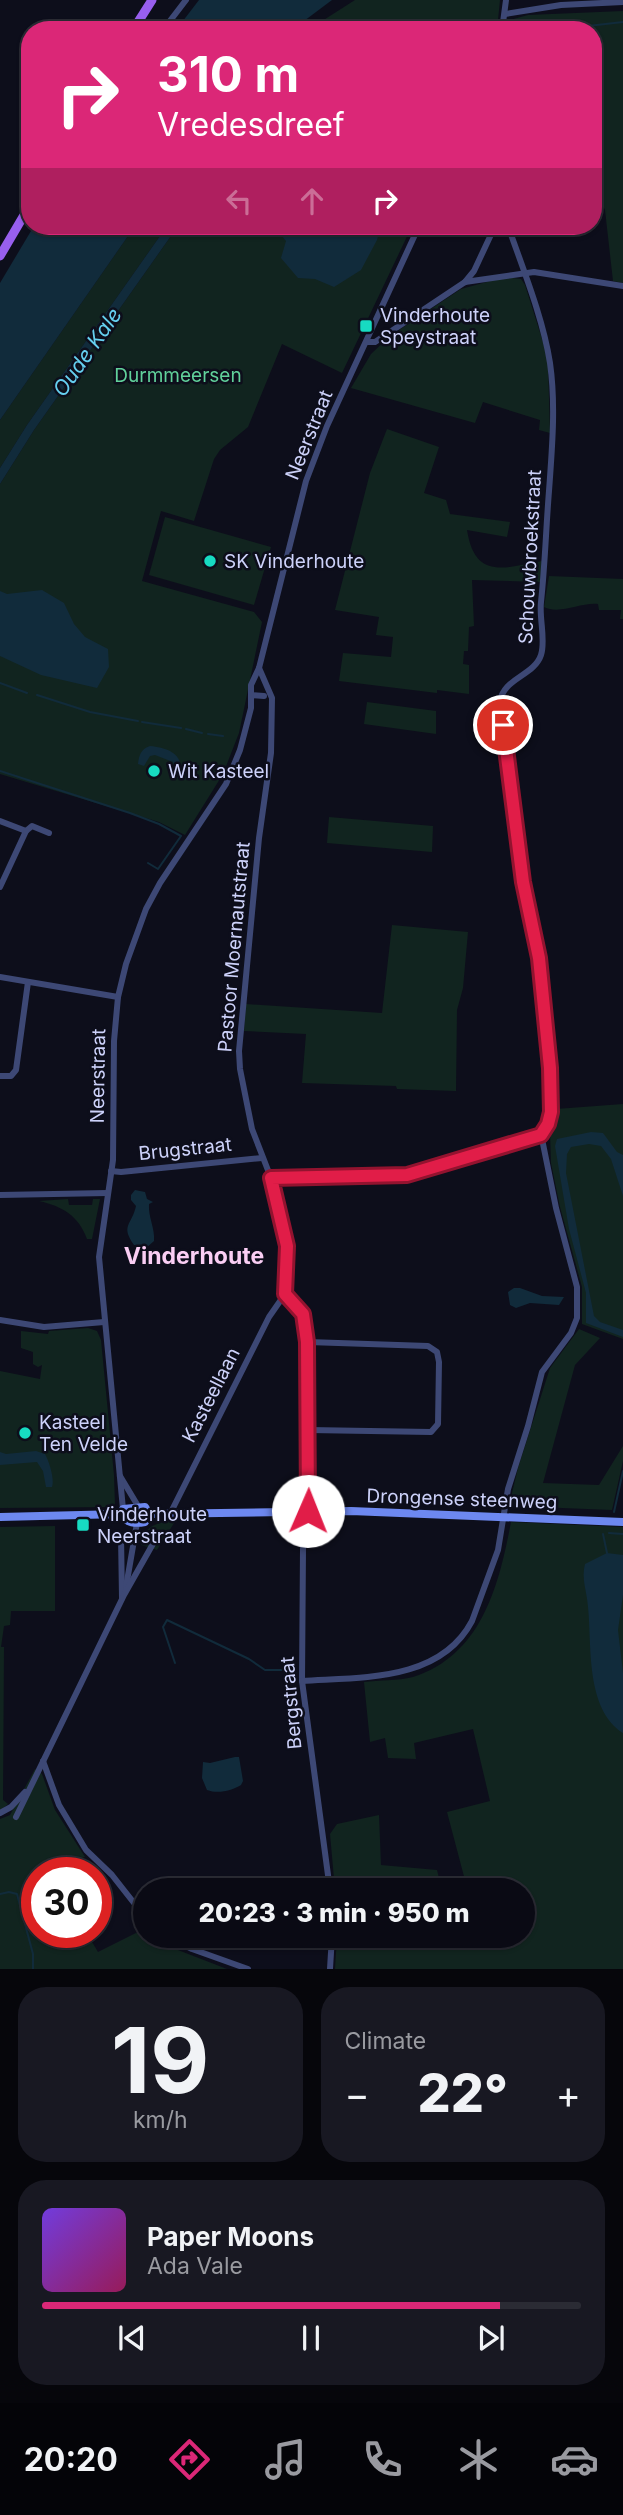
<!DOCTYPE html>
<meta charset="utf-8">
<style>
:root{--surface:#0a0a14;--page:#181822;--text:#f1f3f6;--muted:#999aa0;--line:#2a2b34;--accent:#db2777}
body{margin:0;font-family:Inter,sans-serif;background:var(--page);color:var(--text);height:100vh;display:flex;flex-direction:column;font-size:26px;white-space:nowrap}
*{box-sizing:border-box;margin:0}
p{font-size:23px;color:var(--muted)}
.icon{flex:none;width:38px;height:38px;fill:none;stroke:currentColor;stroke-width:2;stroke-linecap:round;stroke-linejoin:round}
.map{position:relative;height:1969px;overflow:hidden}
.sheet{display:flex;flex-direction:column;gap:18px;padding:18px;background:#06060b;flex:1}
.sheet>*{flex:none}
.top-card{position:absolute;left:21px;top:21px;width:581px;height:214px;border-radius:28px;box-shadow:0 2px 5px #0004,0 0 0 2px var(--line);background:#db2777;color:#fff;overflow:hidden}
.speed{position:absolute;left:21px;top:1857px;display:flex;gap:14px;font-size:35px;font-weight:700;text-align:center}
.speed>*{display:grid;place-content:center;width:91px;height:91px;border-radius:50%;background:var(--surface);box-shadow:0 2px 5px #0004,0 0 0 2px var(--line);line-height:1}
.speed .limit{border:10px solid #d22;background:#fff;color:#111}
.pin{position:absolute;display:grid;place-items:center;width:60px;height:60px;color:#fff;margin:-30px;border:4px solid #fff;border-radius:50%;box-shadow:0 2px 7px #0007}
.me{position:absolute;width:77px;margin:-38px;rotate:1deg;stroke-linejoin:round;filter:drop-shadow(0 0 5px #0008)}
.turn{display:flex;align-items:center;gap:24px;height:147px;padding:0 21px;font-size:32px}
.turn .icon{width:91px;height:91px;stroke-width:2.5}
.turn b{display:block;font-size:49px;line-height:60px}
.lanes{display:flex;align-items:center;height:66px;padding:0 21px;background:#0003;justify-content:center;gap:35px;direction:ltr}
.lanes .off{opacity:.35}
.big{font-size:52px;font-weight:800;line-height:1.1}
.sheet .widget{flex:1;display:flex;flex-direction:column;justify-content:center;gap:10px;min-width:0;padding:0 24px;border-radius:28px;background:var(--page)}
.sheet .dial{align-items:center;gap:0}
.dial b{font-size:91px;line-height:1}
.song{display:flex;align-items:center;gap:21px}
.cover{width:84px;height:84px;border-radius:10px;background:linear-gradient(135deg,hsl(260 70% 55%),hsl(330 70% 35%))}
.played{height:7px;border-radius:4px;background:linear-gradient(90deg,var(--accent) 85%,var(--line) 85%)}
.keys{display:flex;justify-content:space-around;direction:ltr}
.heat{display:flex;justify-content:space-between;align-items:center;font-size:38px;direction:ltr}
.sheet .tiles{flex:1;display:grid;gap:18px;grid-template-columns:1fr 1fr}
.widget:last-child{grid-column:span 2}
.trip{position:absolute;left:133px;top:1878px;width:402px;height:70px;border-radius:35px;background:var(--surface);box-shadow:0 2px 5px #0004,0 0 0 2px var(--line);font-weight:800;line-height:70px;text-align:center}
.tab-bar{display:flex;height:112px;justify-content:space-around;align-items:center;background:#040408;color:var(--muted)}
.tab-bar .icon{width:49px;height:49px}
.tab-bar .selected{color:var(--accent)}
.tab-bar b{font-size:32px;color:var(--text)}
.map>svg:first-child{display:block}
</style>
<div class="map">
<svg width="623" height="1969" viewBox="0 0 623 1969">
<rect width="100%" height="100%" fill="#0d0e1b"/>
<!-- green -->
<g fill="#11241f">
<polygon points="355,0 500,0 497,30 489,30 489,25 466,22 447,30 308,30"/>
<polygon points="623,11 623,283 613,281 605,210 593,186 593,30 508,30 510,20 528,15"/>
<polygon points="135,226 167,226 27,425 0,468 0,420"/>
<polygon points="178,226 412,226 342,373 282,344 248,427 220,450 214,459 194,521 161,511 142,581 254,612 262,622 239,733 223,774 185,835 159,822 0,774 0,484 34,430"/>
<polygon points="505,277 521,279 525,285 543,342 548,364 550,433 539,430 540,420 483,402 475,423 351,388 371,354 390,336 461,289"/>
<path d="M387,429L439,447L424,493L446,500L450,514L510,522L507,537L467,530C475,580 504,568 542,561L540,582L472,580L474,626L469,627L468,651H464L463,664L469,665V694L437,690V693L339,681L343,653L391,657L393,637L376,635L379,617L335,610L370,473Z"/>
<polygon points="165,517 271,547 254,605 149,575"/>
<path d="M549,576L623,579V619H620L621,610H599L598,604C581,602 560,615 544,607Z"/>
<polygon points="367,702 436,711 436,734 364,724"/>
<polygon points="329,817 433,826 432,852 327,843"/>
<polygon points="392,925 468,932 463,988 457,1010 456,1091 397,1089 396,1086 302,1083 306,1034 244,1031 246,1004 382,1013"/>
<polygon points="623,1104 623,1339 582,1324 582,1287 560,1207 551,1163 550,1133 556,1109"/>
<path d="M68,1199L69,1205H92L93,1199H100L92,1239H87C79,1216 62,1206 39,1201Z"/>
<polygon points="88,1328 97,1331 101,1340 114,1475 115,1505 112,1507 0,1508 0,1371 40,1379 42,1365 38,1367 33,1364 33,1352 21,1348 21,1331 48,1334 49,1331"/>
<polygon points="579,1329 600,1338 575,1365 543,1483 599,1485 623,1446 623,1461 612,1510 512,1506 512,1493 518,1468 550,1368"/>
<path d="M176,1520L157,1550L141,1545L140,1538C149,1525 161,1521 176,1520Z"/>
<path d="M511,1522L623,1527V1969H335L337,1936H523V1890H451L466,1884L447,1812L490,1801L473,1729L414,1743L416,1759L388,1758L385,1738L370,1742L364,1682C379,1680 398,1681 413,1677C482,1655 499,1585 511,1522Z"/>
<polygon points="55,1526 55,1611 11,1611 10,1625 4,1626 1,1647 4,1647 3,1800 8,1804 0,1811 0,1527"/>
<polygon points="35,1769 42,1774 55,1810 85,1857 53,1871 54,1872 37,1872 37,1932 86,1932 98,1952 144,1929 145,1936 152,1936 165,1945 227,1969 0,1969 0,1819 10,1815"/>
<polygon points="379,1815 381,1865 437,1870 442,1890 335,1890 330,1834 337,1824"/>
</g>
<!-- water -->
<g fill="#112b3b">
<polygon points="199,0 332,0 292,30 176,30"/>
<polygon points="34,226 135,226 0,420 0,283"/>
<polygon points="167,226 178,226 34,430 0,484 0,468 27,425"/>
<polygon points="290,226 381,226 377,240 361,270 334,287 315,279 298,278 281,258 286,241 282,236 288,232"/>
<polygon points="42,590 64,603 74,624 85,637 108,649 109,667 97,688 41,675 0,656 0,591 7,594"/>
<path d="M150,746C170,748 186,755 179,778L173,776L175,768L173,762L155,755L150,756L144,766L138,764C139,755 141,749 150,746Z"/>
<polygon points="591,1132 603,1133 617,1152 623,1155 623,1196 611,1159 601,1146 589,1144 571,1147 567,1154 566,1173 594,1316 600,1322 623,1330 623,1337 586,1323 586,1293 569,1229 555,1146 557,1139"/>
<path d="M135,1190L145,1192L147,1199L153,1202L149,1204C148,1217 155,1228 154,1241L146,1248L134,1245C120,1225 132,1225 136,1206L131,1200V1195Z"/>
<polygon points="514,1288 520,1288 542,1296 564,1297 559,1305 530,1303 516,1308 510,1305 508,1292"/>
<path d="M36,1451L45,1454C49,1461 55,1480 52,1487H46L43,1471L37,1462L0,1465V1452L6,1454Z"/>
<path d="M607,1553L623,1555V1595L618,1630L623,1673V1733C585,1709 592,1645 588,1607C587,1591 581,1579 585,1564Z"/>
<path d="M235,1757H239L243,1781L241,1785C231,1791 218,1794 207,1790L202,1778L203,1762L210,1763Z"/>
</g>
<g fill="none" stroke-linecap="round" stroke-linejoin="round">
<!-- stream -->
<g stroke="#112b3b" stroke-width="2">
<polyline points="553,30 623,22"/>
<polyline points="0,683 27,693"/>
<polyline points="37,695 90,712 138,721"/>
<polyline points="142,722 181,728"/>
<polyline points="186,729 202,733"/>
<polyline points="208,734 223,736"/>
<polyline points="0,771 130,813 159,824 181,836 158,869 148,863"/>
<polyline points="614,1512 623,1471"/>
<polyline points="609,1533 623,1534"/>
<polyline points="603,1534 607,1553"/>
<polyline points="175,1663 163,1627 167,1620 249,1659 265,1670 292,1670 296,1673"/>
<polyline points="0,1894 9,1892 17,1894 33,1954 33,1969"/>
</g>
<!-- street -->
<g stroke="#3d4875" stroke-width="6">
<polyline points="505,14 561,5 623,2"/>
<polyline points="163,30 186,0"/>
<polyline points="502,30 506,0"/>
<path d="M508,226C523,269 543,318 550,363C556,405 552,449 549,491C546,528 545,565 541,602C539,619 546,640 541,655C534,676 503,678 500,702L523,882L539,958L550,1068L551,1112L548,1124L541,1134"/>
<polyline points="465,282 474,271 495,226"/>
<polyline points="367,342 375,342 465,282 534,272 623,286"/>
<polyline points="259,668 272,698 271,753 259,838 239,1051 240,1069 252,1129 271,1178 287,1246 285,1294 303,1314 308,1342 308,1511 303,1549 302,1681 330,1890"/>
<polyline points="251,695 264,696"/>
<polyline points="0,821 26,831 0,887"/>
<polyline points="26,831 32,826 49,833"/>
<polyline points="0,977 118,997"/>
<polyline points="0,1076 11,1076 16,1070 28,982"/>
<polyline points="111,1171 121,1172 262,1158"/>
<polyline points="271,1178 407,1175 541,1134"/>
<polyline points="0,1195 108,1193"/>
<polyline points="0,1320 44,1327 104,1322"/>
<polyline points="308,1342 428,1346 437,1352 439,1362 438,1424 431,1432 309,1430"/>
<polyline points="120,1476 138,1506"/>
<polyline points="123,1509 99,1257 113,1160 114,1041 118,997 126,964 146,909 160,883 226,784 240,750 251,708 251,685 259,668 306,481 327,426 419,226"/>
<polyline points="170,1514 269,1317 285,1294"/>
<polyline points="121,1536 122,1598"/>
<polyline points="126,1587 137,1523"/>
<path d="M302,1681C361,1677 440,1682 472,1621L498,1550L508,1489L528,1426L542,1372L571,1333L577,1318V1287L556,1208L541,1134"/>
<polyline points="43,1761 59,1805 86,1850 112,1875 145,1917"/>
<polyline points="0,1813 11,1807 25,1792"/>
<polyline points="16,1817 124,1595 154,1542"/>
<polyline points="166,1936 192,1949 248,1969"/>
<polyline points="330,1969 332,1936"/>
</g>
<!-- secondary -->
<g stroke="#6d88f0" stroke-width="8">
<polyline points="121,1514 123,1509 145,1507 149,1514"/>
<polyline points="149,1514 351,1511 623,1522"/>
<path d="M0,1517L121,1514C126,1523 135,1524 145,1522L149,1514"/>
</g>
<!-- primary -->
<g stroke="#985fee" stroke-width="9">
<polyline points="133,30 152,0"/>
<polyline points="0,256 30,205"/>
</g>
</g>
<g fill="none" stroke-linecap="round" stroke-linejoin="round">
<!-- route casing -->
<g stroke="#92132f" stroke-width="18">
<polyline id="route" points="308,1511 307,1342 303,1314 285,1294 287,1246 271,1178 407,1175 541,1135 548,1124 551,1112 550,1068 539,958 523,882 503,725"/>
</g>
<!-- route -->
<use href="#route" stroke="#e11d48" stroke-width="12"/>
</g>
<!-- markers -->
<g fill="#17dbc2" stroke="#0d0e1b" stroke-width="2.5">
<rect x="359" y="319" width="14" height="14" rx="3.5"/>
<circle cx="210" cy="561" r="7"/>
<circle cx="154" cy="771" r="7"/>
<circle cx="25" cy="1433" r="7"/>
<rect x="76" y="1518" width="14" height="14" rx="3.5"/>
</g>
<g text-anchor="middle" dominant-baseline="central" stroke-width="5" stroke-linejoin="round" paint-order="stroke">
<!-- poi labels -->
<g font-size="19" fill="#cdd2fa" stroke="#0d0e1b" text-anchor="start">
<text x="380" y="315">Vinderhoute<tspan x="380" dy="22">Speystraat</tspan></text>
<text x="224" y="561">SK Vinderhoute</text>
<text x="168" y="771">Wit Kasteel</text>
<text x="39" y="1422">Kasteel<tspan x="39" dy="22">Ten Velde</tspan></text>
<text x="97" y="1514">Vinderhoute<tspan x="97" dy="22">Neerstraat</tspan></text>
</g>
<!-- park labels -->
<g font-size="19" fill="#61d19b" stroke="#0d0e1b">
<text x="178" y="375">Durmmeersen</text>
</g>
<!-- street labels -->
<g font-size="19" fill="#cdd2fa" stroke="#0d0e1b">
<text transform="translate(309 435) rotate(-68)">Neerstraat</text>
<text transform="translate(530 557) rotate(-87)">Schouwbroekstraat</text>
<text transform="translate(234 947) rotate(-85)">Pastoor Moernautstraat</text>
<text transform="translate(98 1076) rotate(-89)">Neerstraat</text>
<text transform="translate(185 1149) rotate(-6)">Brugstraat</text>
<text transform="translate(211 1395) rotate(-63)">Kasteellaan</text>
<text transform="translate(462 1499) rotate(2)">Drongense steenweg</text>
<text transform="translate(291 1703) rotate(-95)">Bergstraat</text>
</g>
<!-- water labels -->
<g font-size="21" font-style="italic" fill="#65cfef" stroke="#0d0e1b">
<text transform="translate(87 352) rotate(-55)">Oude Kale</text>
</g>
<!-- quarter labels -->
<g font-size="23" font-weight="bold" fill="#facef4" stroke="#0d0e1b">
<text x="194" y="1256">Vinderhoute</text>
</g>
</g>
</svg>
<div class="speed"><div class="limit">30</div></div>
<div class="pin" style="left:503px;top:725px;background:#d93025"><svg class="icon" aria-label="arrive" viewBox="0 0 24 24"><path d="M6 21V4h12l-3 4 3 4H6"/></svg></div>
<svg class="me" style="left:308px;top:1511px" viewBox="-20 -20 40 40"><circle r="19" fill="#fff"/><path d="M0-13L10 11 0 6-10 11z" fill="#e11d48"/></svg>
<div class="trip">20:23 · 3 min · 950 m</div>
<div class="top-card">
<div class="turn"><svg class="icon" aria-label="right" viewBox="0 0 24 24"><path d="M7 20v-9h11M14 6l5 5-5 5"/></svg><div><b>310 m</b>Vredesdreef</div></div>
<div class="lanes"><svg class="icon off" aria-label="left" viewBox="0 0 24 24"><path d="M17 20v-9H6M10 6l-5 5 5 5"/></svg><svg class="icon off" aria-label="ahead" viewBox="0 0 24 24"><path d="M12 20V5M6 11l6-6 6 6"/></svg><svg class="icon" aria-label="right" viewBox="0 0 24 24"><path d="M7 20v-9h11M14 6l5 5-5 5"/></svg></div>
</div>
</div>
<section class="sheet">
<div class="tiles">
<div class="widget dial"><b>19</b><p>km/h</p></div>
<div class="widget"><p>Climate</p>
<div class="heat"><a>−</a><b class="big">22°</b><a>+</a></div>
</div>
<div class="widget">
<div class="song"><i class="cover"></i><div><b>Paper Moons</b><p>Ada Vale</p></div></div>
<div class="played"></div>
<div class="keys"><svg class="icon" aria-label="previous" viewBox="0 0 24 24"><path d="M18 5L8 12l10 7zM5 5v14"/></svg><svg class="icon" aria-label="pause" viewBox="0 0 24 24"><path d="M8 5v14M16 5v14"/></svg><svg class="icon" aria-label="next" viewBox="0 0 24 24"><path d="M6 5l10 7-10 7zM19 5v14"/></svg></div>
</div>
</div>
</section>
<nav class="tab-bar">
<b>20:20</b>
<svg class="icon selected" aria-label="directions" viewBox="0 0 24 24"><path d="M12 3l9 9-9 9-9-9zM9 14v-3h6M13 9l2 2-2 2"/></svg>
<svg class="icon" aria-label="music" viewBox="0 0 24 24"><path d="M9 18V5l10-2v13"/><circle cx="6" cy="18" r="3"/><circle cx="16" cy="16" r="3"/></svg>
<svg class="icon" aria-label="phone" viewBox="0 0 24 24"><path d="M5 4h4l2 5-3 2q2 4 5 5l2-3 5 2v4C11 20 4 13 5 4z"/></svg>
<svg class="icon" aria-label="climate" viewBox="0 0 24 24"><path d="M12 3v18M4 7l16 10M4 17L20 7"/></svg>
<svg class="icon" aria-label="car" viewBox="0 0 24 24"><path d="M5 17H2v-5l4-1 3-4h7l3 4 3 1v5h-3M9 17h6M6 11h13"/><circle cx="7" cy="17" r="2"/><circle cx="17" cy="17" r="2"/></svg>
</nav>
